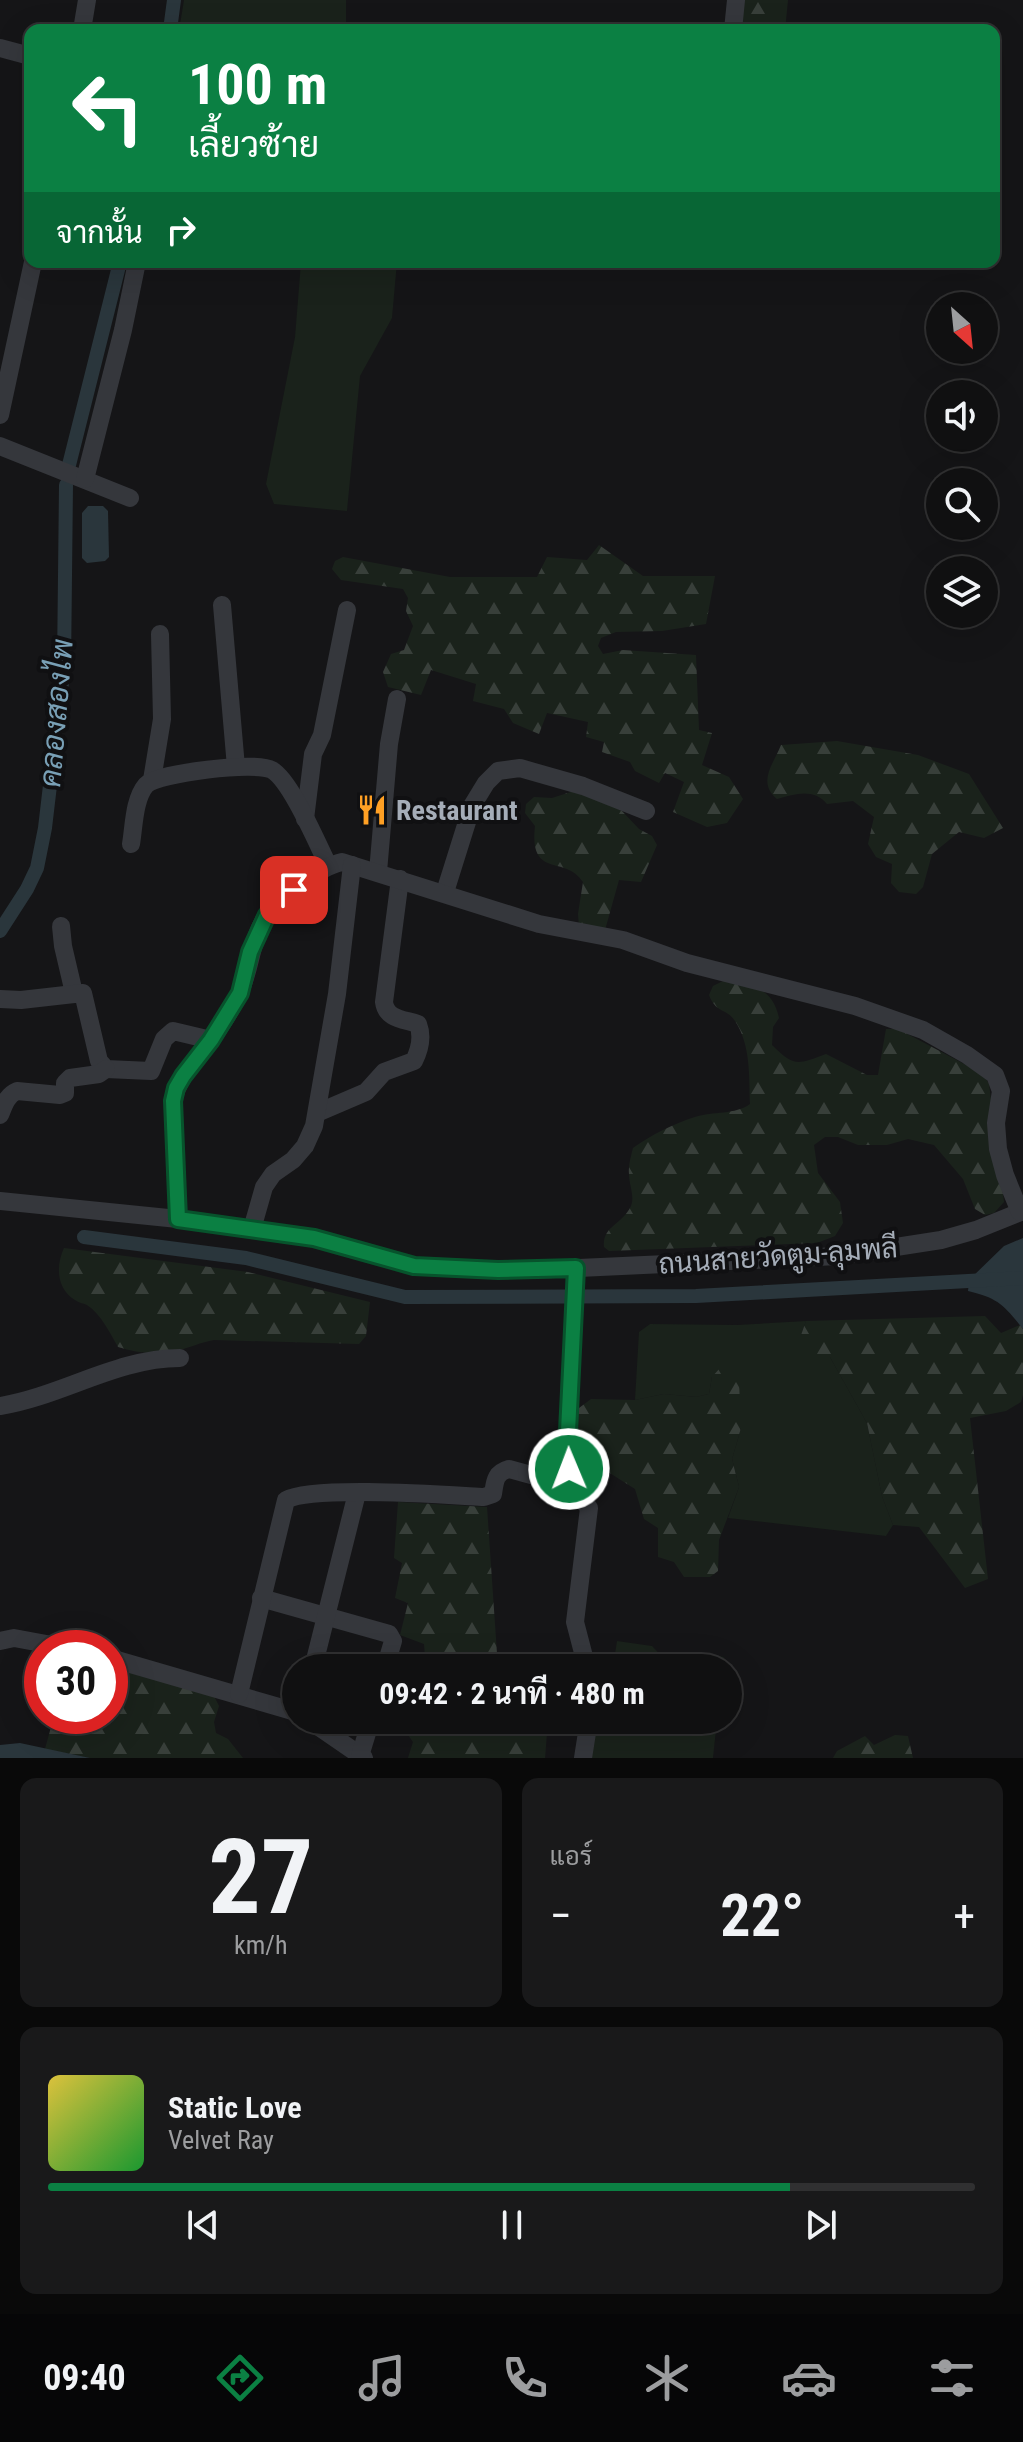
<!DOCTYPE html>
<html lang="th">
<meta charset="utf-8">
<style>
:root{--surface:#101011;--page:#19191a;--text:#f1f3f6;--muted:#9c9d9f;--line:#303031;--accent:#0b8043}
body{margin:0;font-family:"Roboto Condensed",Sarabun,sans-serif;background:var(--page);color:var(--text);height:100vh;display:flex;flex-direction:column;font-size:30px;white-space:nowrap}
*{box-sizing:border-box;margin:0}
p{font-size:26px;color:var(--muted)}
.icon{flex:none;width:44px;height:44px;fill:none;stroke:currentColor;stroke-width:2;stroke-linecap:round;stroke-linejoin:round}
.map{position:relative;height:1758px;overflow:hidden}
.drawer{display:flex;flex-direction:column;gap:20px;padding:20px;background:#090909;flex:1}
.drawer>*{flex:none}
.banner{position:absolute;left:24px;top:24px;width:976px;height:244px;border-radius:16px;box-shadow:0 8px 32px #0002,0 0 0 2px var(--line);background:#0b8043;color:#fff;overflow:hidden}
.needle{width:52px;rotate:153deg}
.fabs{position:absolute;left:926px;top:292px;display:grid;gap:16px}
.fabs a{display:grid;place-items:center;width:72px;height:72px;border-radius:50%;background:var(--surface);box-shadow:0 8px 32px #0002,0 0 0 2px var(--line);font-size:40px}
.speed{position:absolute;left:24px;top:1630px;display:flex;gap:16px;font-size:40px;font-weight:700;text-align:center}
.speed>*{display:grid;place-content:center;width:104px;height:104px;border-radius:50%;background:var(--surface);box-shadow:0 8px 32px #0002,0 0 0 2px var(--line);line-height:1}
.speed .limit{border:12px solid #d22;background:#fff;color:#111}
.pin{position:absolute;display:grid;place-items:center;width:68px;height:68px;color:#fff;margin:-34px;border-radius:16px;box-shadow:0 4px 12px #0006}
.me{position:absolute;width:88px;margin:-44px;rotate:359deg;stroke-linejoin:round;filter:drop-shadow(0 0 6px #0008)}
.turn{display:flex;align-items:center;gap:28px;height:168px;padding:0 32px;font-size:36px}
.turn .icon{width:104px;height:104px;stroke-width:2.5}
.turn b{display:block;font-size:56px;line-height:68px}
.then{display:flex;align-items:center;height:76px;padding:0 32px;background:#0003;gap:16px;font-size:30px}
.big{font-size:60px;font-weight:700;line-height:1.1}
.drawer .tile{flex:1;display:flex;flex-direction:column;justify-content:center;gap:12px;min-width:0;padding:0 28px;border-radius:16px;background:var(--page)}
.drawer .dial{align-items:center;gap:0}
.dial b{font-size:104px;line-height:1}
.song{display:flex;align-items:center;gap:24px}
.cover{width:96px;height:96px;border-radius:12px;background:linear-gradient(135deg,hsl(50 70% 55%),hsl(130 70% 35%))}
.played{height:8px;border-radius:4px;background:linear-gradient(90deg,var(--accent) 80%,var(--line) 80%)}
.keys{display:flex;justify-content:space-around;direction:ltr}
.heat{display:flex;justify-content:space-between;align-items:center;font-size:44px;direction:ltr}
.drawer .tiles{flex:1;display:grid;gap:20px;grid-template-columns:1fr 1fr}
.tile:last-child{grid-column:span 2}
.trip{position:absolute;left:282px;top:1654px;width:460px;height:80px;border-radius:40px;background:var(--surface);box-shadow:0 8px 32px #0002,0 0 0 2px var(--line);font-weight:700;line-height:80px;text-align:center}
.tab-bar{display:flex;height:128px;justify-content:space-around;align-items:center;background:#060607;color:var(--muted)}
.tab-bar .icon{width:56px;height:56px}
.tab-bar .current{color:var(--accent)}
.tab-bar b{font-size:36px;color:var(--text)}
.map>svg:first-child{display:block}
</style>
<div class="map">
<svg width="1023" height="1758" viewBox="0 0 1023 1758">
<defs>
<pattern id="forest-firs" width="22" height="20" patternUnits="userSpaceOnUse" patternTransform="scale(2)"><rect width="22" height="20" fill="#1a221b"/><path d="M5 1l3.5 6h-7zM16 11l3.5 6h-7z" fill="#383f3a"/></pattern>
</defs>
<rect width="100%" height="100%" fill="#151517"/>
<!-- grass -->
<g fill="#1a221b">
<polygon points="184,0 346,0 346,30 179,30"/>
<polygon points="301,262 397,262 392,318 360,376 347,511 274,504 266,484 295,337"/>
<polygon points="806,1321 801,1335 830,1357 867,1423 882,1496 893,1525 886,1536 728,1518 739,1487 732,1459 741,1428 712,1377 709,1394 696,1397 664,1394 635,1400 639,1332 650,1324 737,1325"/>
<polygon points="617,1641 652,1646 670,1665 703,1654 724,1657 723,1668 593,1668 613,1667"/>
<polygon points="594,1720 717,1720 713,1758 589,1758"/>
</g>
<!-- forest -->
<g fill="url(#forest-firs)">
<polygon points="742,0 788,0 785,30 738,30"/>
<polygon points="599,545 643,576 715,576 706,624 662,631 616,632 601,638 598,646 603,654 623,650 696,655 699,730 712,733 702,765 729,777 743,799 727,823 707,827 673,812 684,782 665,773 659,783 635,771 630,762 602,752 604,742 586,737 588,722 547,713 539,734 513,723 504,709 473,701 476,684 431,670 421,695 388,687 383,672 391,654 404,650 413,626 406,611 408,598 403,589 341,580 332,569 335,561 343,557 450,577 537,577 547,557 587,560"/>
<path d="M837,741L918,755L969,774L1003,828L984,838L959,832L932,854L923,887L916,894L899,892L891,883L892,864L876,857L868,844L874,817L853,801L827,804C814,788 795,794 777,799C757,782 773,765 781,745Z"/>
<path d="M574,791L621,810L639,829L652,836L657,845L641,882L619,880L605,930L579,926L578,914L583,882C565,854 529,880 535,826L525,813L526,804L534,797L552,798Z"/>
<path d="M727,979C754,987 772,987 779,1018L773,1027L772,1045C794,1067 797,1065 826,1054L867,1075H878L886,1029H898L983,1074L989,1084L1004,1202L994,1213L985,1215L975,1209L963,1179L934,1145L908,1139L887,1145H858L838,1137H825L814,1145L818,1173L840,1202L843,1223L835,1236L817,1243L609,1251L604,1247C602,1226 622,1225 631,1206C635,1196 629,1185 629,1174C628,1166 631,1156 633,1148C651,1135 673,1124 695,1117C714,1111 735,1115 750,1104C749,1076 751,1045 735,1021C727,1008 716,1014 709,995L713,986Z"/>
<path d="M64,1248L248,1272L370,1302L366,1336L359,1344L214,1340C201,1342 189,1348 176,1351C157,1355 136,1353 118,1347C110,1333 101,1314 87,1305C83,1303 79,1303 75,1300C56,1289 56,1265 64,1248Z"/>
<polygon points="985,1316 1001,1333 1020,1325 1023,1329 1023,1395 1021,1402 1006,1411 970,1418 988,1579 965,1588 919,1527 893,1525 882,1496 867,1423 830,1357 806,1353 801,1335 806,1321"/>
<polygon points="720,1368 739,1381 741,1428 732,1459 739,1487 719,1540 718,1571 710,1577 684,1577 674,1562 658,1557 658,1528 644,1519 635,1489 605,1470 582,1465 574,1448 579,1408 591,1399 635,1400 664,1394 696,1397 709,1394 712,1377"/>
<polygon points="398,1502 487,1507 498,1668 426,1668 424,1644 400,1635 408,1603 395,1598 402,1563 394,1558"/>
<polygon points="110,1667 214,1696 219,1706 214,1722 216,1733 228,1739 243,1758 90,1758 45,1749 54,1716 110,1716"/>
<polygon points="406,1720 548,1720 545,1758 408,1758 413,1742 401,1725"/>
<polygon points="895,1735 908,1736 913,1758 833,1758 837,1751 865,1736 874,1745"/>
</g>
<!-- water -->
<g fill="#2a363c">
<polygon points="88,506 103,506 108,511 109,557 105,561 87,563 82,558 82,513"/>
<path d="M1023,1238V1329C1004,1305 998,1298 968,1291L969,1280L1004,1246Z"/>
<polygon points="20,1743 90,1758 0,1758 0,1745"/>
</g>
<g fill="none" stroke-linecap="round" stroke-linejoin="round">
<!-- canal -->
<g stroke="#2a363c" stroke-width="14">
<polyline points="170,30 174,0"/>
<polyline points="69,465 120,262"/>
<polyline points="0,931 27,889 37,868 45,828 64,666 66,485"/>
<polyline points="84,1237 246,1258 405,1297 696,1296 1023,1278"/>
</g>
<!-- minor -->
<g stroke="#35373c" stroke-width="18">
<polyline points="82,30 87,0"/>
<polyline points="733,30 736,0"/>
<polyline points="0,48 30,56"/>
<polyline points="0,415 33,262"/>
<polyline points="0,446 130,498"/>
<polyline points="85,479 123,330 137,262"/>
<polyline points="222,605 236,767"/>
<polyline points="152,780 162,719 160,634"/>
<polyline points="305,819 313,754 322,735 347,610"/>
<path d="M131,844C134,826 134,799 146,785C158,773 256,761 272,770C291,781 317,843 328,865"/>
<polyline points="378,872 389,744 397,699"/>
<polyline points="445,892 472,806 486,783 498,771 520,768 583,786 646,811"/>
<polyline points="61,926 63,946 74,993"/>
<polyline points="0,999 21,1000 83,993 99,1061 106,1069 151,1071 164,1039 173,1031 211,1040"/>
<path d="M317,1113L366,1092L384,1072L414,1061C420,1049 423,1037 418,1024C403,1019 386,1019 384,1002L400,879"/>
<path d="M0,1115C4,1105 7,1095 17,1091L60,1095L65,1093V1083L70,1078L99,1074L106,1069"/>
<polyline points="0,1201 178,1219 314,1238 414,1266 498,1270 557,1269 838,1256 941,1240 976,1230 1023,1211"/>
<path d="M178,1219L173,1101C178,1078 194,1062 208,1044C219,1029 230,1012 238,996C251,971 250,940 267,915C280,896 320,867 342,862L539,924L623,940L687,963L855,1006L923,1030L967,1055L995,1075L1001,1091L996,1123L998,1149L1005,1175L1020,1212"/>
<polyline points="252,1229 264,1187 273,1174 293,1160 305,1146 314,1126 337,994 352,865"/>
<path d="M0,1406C62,1396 117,1358 180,1358"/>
<polyline points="571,1486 567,1452 576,1268"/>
<polyline points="261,1598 389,1634 393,1641 385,1668"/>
<polyline points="0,1641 14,1638 68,1648"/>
<polyline points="110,1658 296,1712"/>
<polyline points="313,1668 357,1493"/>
<path d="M239,1694L286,1500C313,1485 447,1495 484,1497L493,1494C495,1481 495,1473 509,1469L571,1486L589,1508L575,1622L587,1668"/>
<polyline points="309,1720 364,1758"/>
<polyline points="360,1756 371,1720"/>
<polyline points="583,1758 589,1720"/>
</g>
</g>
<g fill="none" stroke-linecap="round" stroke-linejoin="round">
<!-- route casing -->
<g stroke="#07532c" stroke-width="20">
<polyline id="route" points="294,890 267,915 250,952 240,993 211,1040 183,1076 176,1088 173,1101 178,1219 314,1238 414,1266 498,1270 576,1268 567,1452 569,1469"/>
</g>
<!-- route -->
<use href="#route" stroke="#0b8043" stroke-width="14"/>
</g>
<!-- icons -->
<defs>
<g id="restaurant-bare" transform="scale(2.4)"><path d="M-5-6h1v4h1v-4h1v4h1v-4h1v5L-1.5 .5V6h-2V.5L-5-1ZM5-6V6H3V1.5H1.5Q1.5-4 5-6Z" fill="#ffa024" stroke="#101012" stroke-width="2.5" paint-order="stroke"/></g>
</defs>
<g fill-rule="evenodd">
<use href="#restaurant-bare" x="372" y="810"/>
</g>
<g text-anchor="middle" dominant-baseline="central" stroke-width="8" stroke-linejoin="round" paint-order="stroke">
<!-- poi labels -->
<g font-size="28" font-weight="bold" fill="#a5adb8" stroke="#101012" text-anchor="start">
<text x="396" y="810">Restaurant</text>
</g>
<!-- street labels -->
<g font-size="28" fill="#a5adb8" stroke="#101012">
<text transform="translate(778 1256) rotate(-4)">ถนนสายวัดตูม-ลุมพลี</text>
</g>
<!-- water labels -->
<g font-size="30" font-style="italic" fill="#79a0b6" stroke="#101012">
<text transform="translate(56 713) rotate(-85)">คลองสองไพ</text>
</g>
</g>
</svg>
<div class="fabs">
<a><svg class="needle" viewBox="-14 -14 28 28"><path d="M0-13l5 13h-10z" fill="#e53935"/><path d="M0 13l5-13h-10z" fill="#9c9d9f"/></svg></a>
<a><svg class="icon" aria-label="sound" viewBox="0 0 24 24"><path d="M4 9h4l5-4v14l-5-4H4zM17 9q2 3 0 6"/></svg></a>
<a><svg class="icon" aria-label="search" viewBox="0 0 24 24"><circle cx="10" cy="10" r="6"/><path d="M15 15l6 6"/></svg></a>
<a><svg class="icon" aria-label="layers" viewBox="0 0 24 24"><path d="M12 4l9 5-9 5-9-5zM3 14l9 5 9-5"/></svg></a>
</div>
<div class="speed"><div class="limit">30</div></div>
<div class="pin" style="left:294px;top:890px;background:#d93025"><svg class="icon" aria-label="arrive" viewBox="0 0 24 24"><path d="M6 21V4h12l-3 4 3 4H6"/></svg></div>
<svg class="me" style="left:569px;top:1469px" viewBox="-20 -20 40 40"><circle r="17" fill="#0b8043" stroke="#fff" stroke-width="3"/><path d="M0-11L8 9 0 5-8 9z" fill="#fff"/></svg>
<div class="trip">09:42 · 2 นาที · 480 m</div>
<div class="banner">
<div class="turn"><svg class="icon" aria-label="left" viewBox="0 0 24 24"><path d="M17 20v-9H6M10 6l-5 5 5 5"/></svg><div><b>100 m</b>เลี้ยวซ้าย</div></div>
<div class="then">จากนั้น<svg class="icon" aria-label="right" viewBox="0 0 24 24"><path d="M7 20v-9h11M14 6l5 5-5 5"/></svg></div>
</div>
</div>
<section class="drawer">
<div class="tiles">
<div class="tile dial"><b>27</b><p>km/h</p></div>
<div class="tile"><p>แอร์</p>
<div class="heat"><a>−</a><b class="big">22°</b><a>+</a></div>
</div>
<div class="tile">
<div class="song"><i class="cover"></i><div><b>Static Love</b><p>Velvet Ray</p></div></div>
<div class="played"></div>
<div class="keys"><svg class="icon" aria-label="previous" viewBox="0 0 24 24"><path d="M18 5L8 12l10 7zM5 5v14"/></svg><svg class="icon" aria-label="pause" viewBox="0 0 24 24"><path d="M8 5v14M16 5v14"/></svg><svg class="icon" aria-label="next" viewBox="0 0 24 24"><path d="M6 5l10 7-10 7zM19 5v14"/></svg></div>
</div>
</div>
</section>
<nav class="tab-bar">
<b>09:40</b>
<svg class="icon current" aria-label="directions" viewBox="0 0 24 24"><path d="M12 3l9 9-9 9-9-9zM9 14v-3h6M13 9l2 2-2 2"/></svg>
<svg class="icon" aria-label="music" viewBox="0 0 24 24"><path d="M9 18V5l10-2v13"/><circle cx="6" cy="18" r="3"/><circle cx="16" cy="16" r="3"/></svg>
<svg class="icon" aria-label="phone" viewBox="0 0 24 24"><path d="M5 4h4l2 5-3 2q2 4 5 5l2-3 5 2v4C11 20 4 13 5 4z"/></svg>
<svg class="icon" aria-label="climate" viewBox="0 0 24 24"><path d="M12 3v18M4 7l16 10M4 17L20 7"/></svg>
<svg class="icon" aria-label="car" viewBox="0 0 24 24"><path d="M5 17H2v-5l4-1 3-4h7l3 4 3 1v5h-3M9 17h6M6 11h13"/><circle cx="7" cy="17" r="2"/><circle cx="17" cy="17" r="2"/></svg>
<svg class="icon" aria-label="filters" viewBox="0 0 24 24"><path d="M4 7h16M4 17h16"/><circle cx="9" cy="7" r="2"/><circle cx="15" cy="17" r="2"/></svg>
</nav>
